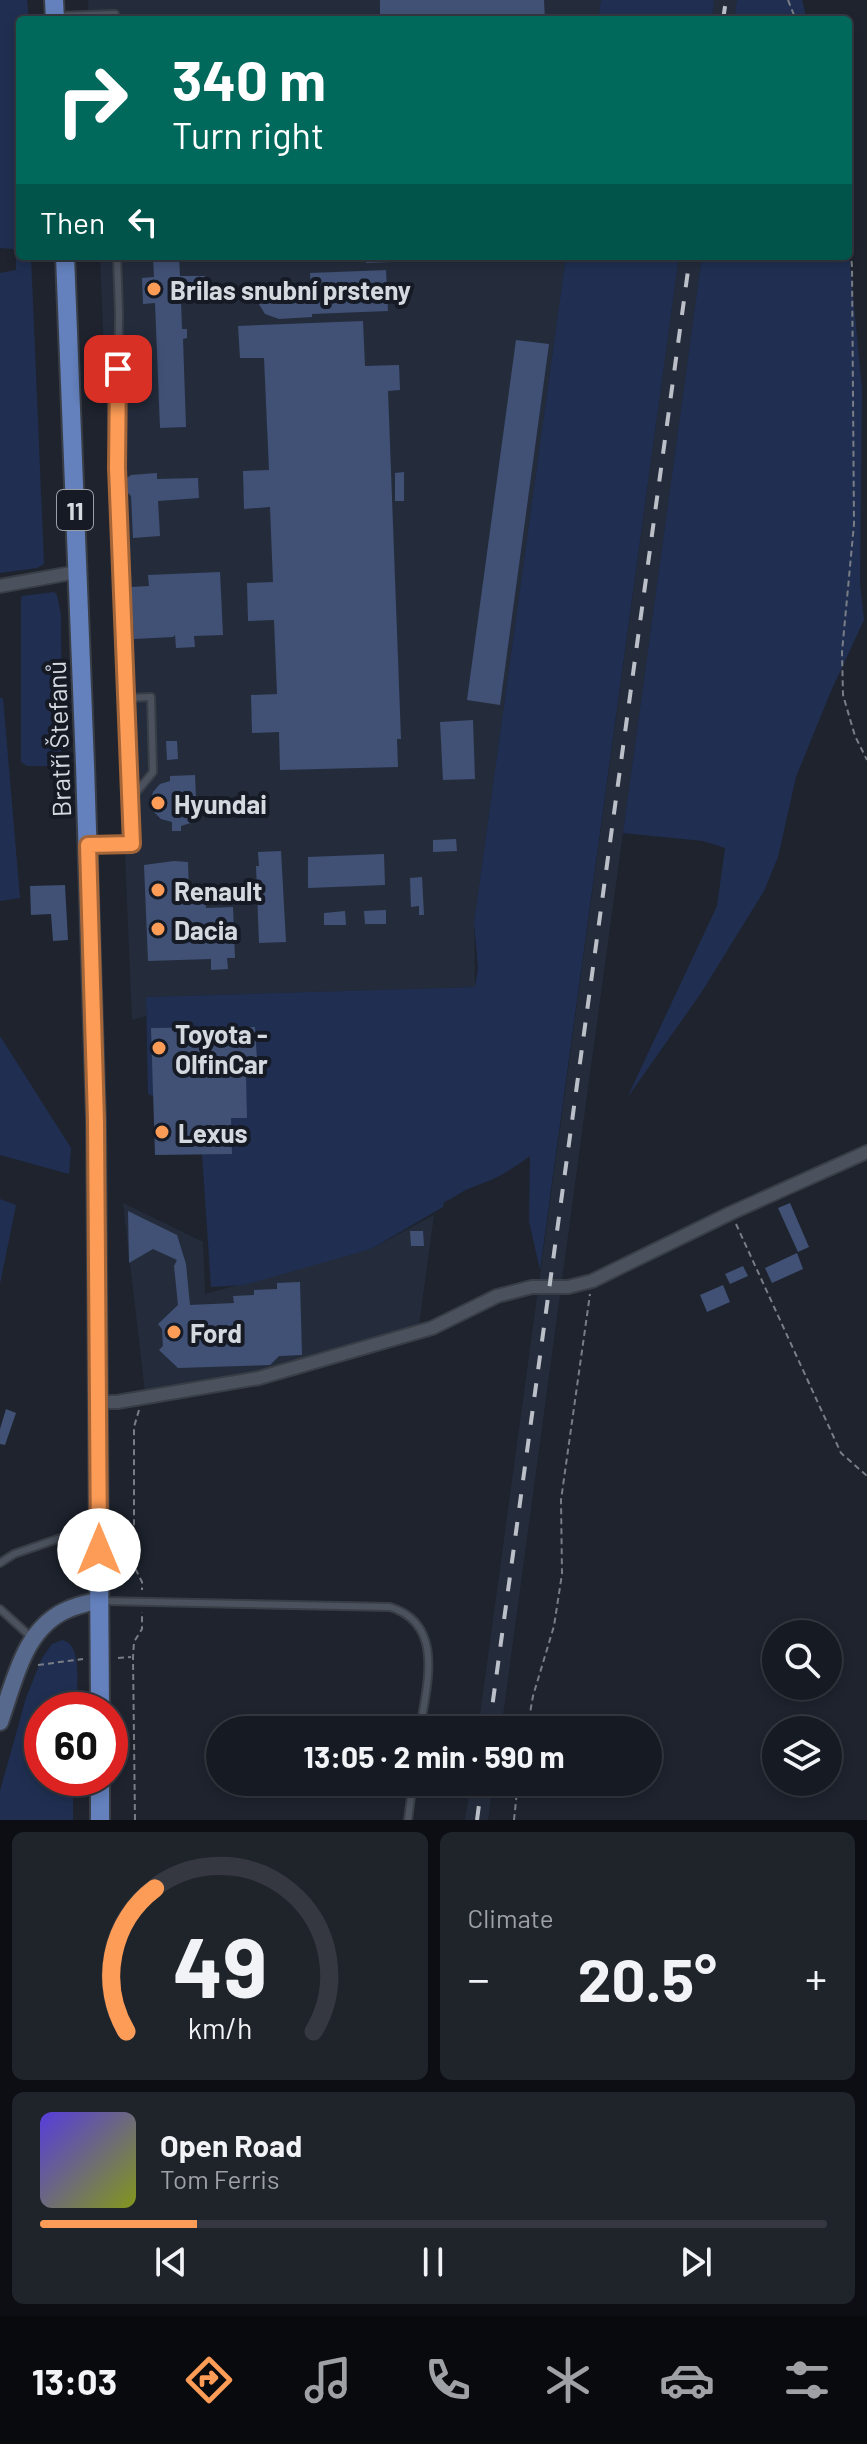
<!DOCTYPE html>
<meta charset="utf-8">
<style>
:root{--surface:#161a22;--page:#1f232a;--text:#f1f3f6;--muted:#9ea1a5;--line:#353840;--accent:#fd9c57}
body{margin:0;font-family:Barlow,sans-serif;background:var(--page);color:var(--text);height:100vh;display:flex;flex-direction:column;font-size:30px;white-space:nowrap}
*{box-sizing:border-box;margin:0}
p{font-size:26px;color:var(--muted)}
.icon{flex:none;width:44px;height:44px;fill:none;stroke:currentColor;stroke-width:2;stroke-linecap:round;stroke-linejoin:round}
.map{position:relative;height:1820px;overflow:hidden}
.drawer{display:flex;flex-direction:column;gap:12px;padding:12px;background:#0c0e13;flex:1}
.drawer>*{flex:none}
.guide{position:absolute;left:16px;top:16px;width:836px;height:244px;border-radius:8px;box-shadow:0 4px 12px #0003,0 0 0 2px var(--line);background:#00695c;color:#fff;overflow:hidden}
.fabs{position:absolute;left:762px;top:1620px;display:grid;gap:16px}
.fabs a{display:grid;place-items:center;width:80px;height:80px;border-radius:50%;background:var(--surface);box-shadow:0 4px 12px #0003,0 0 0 2px var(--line);font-size:40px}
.speed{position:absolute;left:24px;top:1692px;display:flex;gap:16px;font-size:40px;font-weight:700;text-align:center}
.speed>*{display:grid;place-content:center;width:104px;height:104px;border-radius:50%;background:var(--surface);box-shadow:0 4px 12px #0003,0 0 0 2px var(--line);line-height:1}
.speed .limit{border:12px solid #d22;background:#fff;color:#111}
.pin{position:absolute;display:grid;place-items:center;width:68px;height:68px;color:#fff;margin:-34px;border-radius:16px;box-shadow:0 4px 12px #0006}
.me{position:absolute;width:88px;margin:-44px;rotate:0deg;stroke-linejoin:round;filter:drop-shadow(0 0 6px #0008)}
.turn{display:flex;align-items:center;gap:28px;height:168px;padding:0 24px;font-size:36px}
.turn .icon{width:104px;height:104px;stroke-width:2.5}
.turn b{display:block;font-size:56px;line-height:68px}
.then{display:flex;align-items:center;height:76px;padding:0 24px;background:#0003;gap:16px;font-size:30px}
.big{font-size:60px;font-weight:700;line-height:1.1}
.drawer .widget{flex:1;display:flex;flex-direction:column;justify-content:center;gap:12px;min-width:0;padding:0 28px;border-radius:12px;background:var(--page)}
.drawer .dial{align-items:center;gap:0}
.dial svg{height:208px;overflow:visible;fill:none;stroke:var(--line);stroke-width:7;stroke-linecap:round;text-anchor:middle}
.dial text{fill:var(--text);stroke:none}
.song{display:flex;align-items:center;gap:24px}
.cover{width:96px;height:96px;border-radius:12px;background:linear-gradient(135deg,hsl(250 70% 55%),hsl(70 70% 35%))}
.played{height:8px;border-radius:4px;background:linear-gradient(90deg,var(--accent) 20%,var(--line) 20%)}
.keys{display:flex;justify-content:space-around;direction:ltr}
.heat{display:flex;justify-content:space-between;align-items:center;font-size:44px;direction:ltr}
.drawer .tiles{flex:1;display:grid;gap:12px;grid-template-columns:1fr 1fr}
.widget:last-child{grid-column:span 2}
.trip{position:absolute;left:206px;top:1716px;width:456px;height:80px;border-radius:40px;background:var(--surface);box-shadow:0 4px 12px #0003,0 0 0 2px var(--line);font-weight:700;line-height:80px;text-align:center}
.menu{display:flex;height:128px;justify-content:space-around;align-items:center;background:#090a0e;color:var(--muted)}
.menu .icon{width:56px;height:56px}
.menu .current{color:var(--accent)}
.menu b{font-size:36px;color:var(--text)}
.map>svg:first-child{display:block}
</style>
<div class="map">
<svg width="867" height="1820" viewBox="0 0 867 1820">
<rect width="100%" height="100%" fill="#1e232e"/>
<!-- built -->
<g fill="#242c3c">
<polygon points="88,0 601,0 598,20 89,20"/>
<polygon points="714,0 737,0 734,20 712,20"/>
<polygon points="100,256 566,256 474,923 475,987 147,997 146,1016 132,1020"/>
<polygon points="679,256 702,256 585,1110 501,1730 478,1730"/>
<polygon points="123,1203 203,1242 205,1294 371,1249 434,1215 419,1325 234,1377 145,1392"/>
<polygon points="471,1782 493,1782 488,1820 465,1820"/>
</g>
<!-- green -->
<g fill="#202f51">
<polygon points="0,0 27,0 29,20 20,20 20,106 18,106 20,107 20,256 31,256 44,564 37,568 0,573 0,273 16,270 16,253 13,249 0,248"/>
<polygon points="601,0 714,0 712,20 598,20"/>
<polygon points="737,0 802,0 807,20 734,20"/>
<polygon points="848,243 862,389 860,584 864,620 831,691 796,777 778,857 764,891 701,993 627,1098 717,906 725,848 703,841 623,833 702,256 848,256"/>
<path d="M566,256H679L540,1270L529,1221L530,1156C508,1172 498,1178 473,1187C463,1190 454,1198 444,1202L443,1207L371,1249L244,1285L211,1287L202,1154L155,1097L148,1094L146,997L475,987L478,968L474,923Z"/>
<polygon points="54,592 57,595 61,615 62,766 27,766 21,762 21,599 22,596"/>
<polygon points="0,698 3,698 20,898 0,901"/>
<polygon points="0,1036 71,1148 69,1174 0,1155"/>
<polygon points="0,1199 16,1205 0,1284"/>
<path d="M62,1640C84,1644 76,1691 76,1710H42V1778H68L73,1799V1820H0V1791L26,1698L42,1658L52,1644Z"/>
</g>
<!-- building -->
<g fill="#405175">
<polygon points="380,0 544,0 545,20 380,20"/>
<polygon points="153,256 179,256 180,276 205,276 206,301 181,302 182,329 187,329 187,338 183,339 186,427 160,428 155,303 143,304 142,278 154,277"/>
<polygon points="365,256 392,256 392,262 366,263"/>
<polygon points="386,270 388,311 312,314 312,317 279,319 265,314 257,301 257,297 270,296 276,288 311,286 310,273"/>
<polygon points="363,321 365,366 399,365 400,390 388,391 401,739 397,739 398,767 280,770 279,732 252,733 251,695 277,694 274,620 248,621 247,583 273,582 270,507 244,509 243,471 269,470 264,358 240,358 238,326"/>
<polygon points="516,340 549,344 500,705 467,700"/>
<polygon points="404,472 404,501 395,501 395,473"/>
<polygon points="157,473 157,479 198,478 199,498 158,501 160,536 133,538 131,496 128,493 127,478 131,475"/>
<polygon points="220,572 223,635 194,636 195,647 176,648 175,635 173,637 134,639 131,587 149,586 148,575"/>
<polygon points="473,720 475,779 443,780 440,722"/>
<polygon points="166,741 177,741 178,759 167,760"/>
<polygon points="195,775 197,821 181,826 181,831 172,831 172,822 161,819 154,812 150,802 153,792 160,784 170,781 170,776"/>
<polygon points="456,839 457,851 433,852 433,840"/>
<polygon points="281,851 286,942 259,943 256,866 259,866 258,852"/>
<polygon points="384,854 385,885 308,888 308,857"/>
<polygon points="174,861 188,862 189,891 205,890 206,908 233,907 235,958 227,958 228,969 211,970 211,959 148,961 144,865"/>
<polygon points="422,877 424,915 419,915 419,906 411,907 410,878"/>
<polygon points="65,885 68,940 53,941 51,914 31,915 30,886"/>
<polygon points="386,910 386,924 365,924 364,911"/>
<polygon points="345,911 346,925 324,925 324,913"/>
<polygon points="255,1027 258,1077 246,1078 247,1118 231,1118 232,1154 155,1155 151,1028"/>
<polygon points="790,1203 809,1247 798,1252 778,1208"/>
<polygon points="128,1211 177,1235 186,1264 190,1305 234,1303 233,1296 254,1295 254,1290 277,1289 277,1283 300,1282 302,1355 279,1356 270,1365 178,1368 159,1350 163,1346 162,1329 158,1324 178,1305 174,1266 177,1260 153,1249 129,1263"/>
<polygon points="410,1231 423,1231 424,1246 411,1246"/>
<polygon points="797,1253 803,1269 772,1283 765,1268"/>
<polygon points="743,1266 748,1276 730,1284 725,1274"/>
<polygon points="723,1285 730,1302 707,1312 700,1295"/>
<polygon points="6,1409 16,1413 5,1445 0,1444 0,1429"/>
</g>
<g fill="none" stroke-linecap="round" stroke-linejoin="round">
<!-- lane casing -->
<g stroke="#393e46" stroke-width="10">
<g id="lane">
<polyline points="57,16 115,14 115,20"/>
<polyline points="126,698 151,697 153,772 130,800"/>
<polyline points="92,845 132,844 117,468 119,313 117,256"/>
<polyline points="0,1563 14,1554 95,1526"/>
<path d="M103,1601L390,1607C446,1624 426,1687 420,1730"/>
<polyline points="0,1609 31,1637"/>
<polyline points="408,1820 413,1782"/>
</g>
</g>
<!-- street casing -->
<g stroke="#393e46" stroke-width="16">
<g id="street">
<polyline points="0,586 77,572"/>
<polyline points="98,1402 117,1402 259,1378 432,1328 497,1296 532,1287 568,1287 592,1281 731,1213 867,1152"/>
</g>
</g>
<!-- secondary casing -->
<g stroke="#393e46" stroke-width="20">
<path id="secondary" d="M0,1722C15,1680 24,1627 69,1609C78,1605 89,1603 99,1600"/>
</g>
<!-- primary casing -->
<g stroke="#393e46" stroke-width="22">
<g id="primary">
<polyline points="54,0 55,20"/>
<polyline points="65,256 85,765 96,1121 100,1710"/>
<polyline points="100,1778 100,1820"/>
</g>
</g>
<!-- path -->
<g stroke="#787d86" stroke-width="2" stroke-dasharray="6 4" stroke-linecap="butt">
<polyline points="788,0 796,20"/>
<polyline points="848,221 852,267 854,524 842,652 843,695 855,736 867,760"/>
<polyline points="736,1224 841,1453 867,1476"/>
<polyline points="139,1410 134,1427 134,1566 142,1582 142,1590"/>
<polyline points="118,1658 131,1657"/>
<polyline points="38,1665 83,1659"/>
<polyline points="527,1730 533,1696 554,1626 562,1574 561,1500 590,1294"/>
<polyline points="135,1820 133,1657 134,1642 142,1629 142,1612"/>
<polyline points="514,1820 518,1782"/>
</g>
<!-- lane -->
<use href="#lane" stroke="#4b525e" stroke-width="6"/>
<!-- street -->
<use href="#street" stroke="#4b525e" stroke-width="12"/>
<!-- secondary -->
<use href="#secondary" stroke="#58698e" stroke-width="16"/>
<!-- primary -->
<use href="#primary" stroke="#6481bd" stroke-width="18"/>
<!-- rail -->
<g stroke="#bbbfc7" stroke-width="4" stroke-dasharray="14 14" stroke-linecap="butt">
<polyline points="723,20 726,0"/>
<polyline points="489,1730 690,256"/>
<polyline points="477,1820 482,1782"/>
</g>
</g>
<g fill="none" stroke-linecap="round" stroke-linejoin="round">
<!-- route casing -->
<g stroke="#a46539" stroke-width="20">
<polyline id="route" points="99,1550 96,1121 88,845 132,844 117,468 118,369"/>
</g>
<!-- route -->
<use href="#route" stroke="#fd9c57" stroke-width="14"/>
</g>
<!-- markers -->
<g fill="#fd9c57" stroke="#151a24" stroke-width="3">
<circle cx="154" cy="289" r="8"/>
<circle cx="158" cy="803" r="8"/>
<circle cx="158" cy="890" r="8"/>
<circle cx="158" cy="929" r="8"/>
<circle cx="159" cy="1048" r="8"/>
<circle cx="162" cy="1132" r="8"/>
<circle cx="174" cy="1332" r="8"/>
</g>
<g text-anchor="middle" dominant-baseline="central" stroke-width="8" stroke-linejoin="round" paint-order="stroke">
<!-- shield labels -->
<rect fill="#151a24" stroke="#9b9fa7" stroke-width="2" x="57" y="490" width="36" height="40" rx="6"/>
<g font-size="24" font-weight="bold" fill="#d4d8df">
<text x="75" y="510">11</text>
</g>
<!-- poi labels -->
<g font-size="26" font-weight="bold" fill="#d4d8df" stroke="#151a24" text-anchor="start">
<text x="170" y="289">Brilas snubní prsteny</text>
<text x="174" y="803">Hyundai</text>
<text x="174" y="890">Renault</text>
<text x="174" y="929">Dacia</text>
<text x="175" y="1033">Toyota -<tspan x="175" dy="30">OlfinCar</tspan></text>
<text x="178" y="1132">Lexus</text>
<text x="190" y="1332">Ford</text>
</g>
<!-- street labels -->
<g font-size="26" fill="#d4d8df" stroke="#151a24">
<text transform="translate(58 739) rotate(-92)">Bratří Štefanů</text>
</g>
</g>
</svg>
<div class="fabs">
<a><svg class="icon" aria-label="search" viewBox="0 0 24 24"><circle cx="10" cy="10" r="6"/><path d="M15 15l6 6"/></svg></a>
<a><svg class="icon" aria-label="layers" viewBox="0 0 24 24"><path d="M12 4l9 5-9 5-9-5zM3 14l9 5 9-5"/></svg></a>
</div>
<div class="speed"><div class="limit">60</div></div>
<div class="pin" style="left:118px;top:369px;background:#d93025"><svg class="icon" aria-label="arrive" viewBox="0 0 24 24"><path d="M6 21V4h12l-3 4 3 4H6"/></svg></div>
<svg class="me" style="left:99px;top:1550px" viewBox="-20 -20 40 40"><circle r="19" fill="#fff"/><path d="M0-13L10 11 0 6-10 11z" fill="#fd9c57"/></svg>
<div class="trip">13:05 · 2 min · 590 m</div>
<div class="guide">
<div class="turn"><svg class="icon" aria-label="right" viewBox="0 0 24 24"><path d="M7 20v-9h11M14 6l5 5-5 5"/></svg><div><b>340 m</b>Turn right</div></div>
<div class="then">Then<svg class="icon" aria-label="left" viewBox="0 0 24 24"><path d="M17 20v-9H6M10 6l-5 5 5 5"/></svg></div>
</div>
</div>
<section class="drawer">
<div class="tiles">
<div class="widget dial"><svg viewBox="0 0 100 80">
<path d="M14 69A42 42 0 1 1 86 69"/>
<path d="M14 69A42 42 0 0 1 25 14" stroke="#fd9c57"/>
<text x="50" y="56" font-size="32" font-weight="700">49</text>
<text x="50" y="72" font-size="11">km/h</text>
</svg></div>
<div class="widget"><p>Climate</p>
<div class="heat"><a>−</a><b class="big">20.5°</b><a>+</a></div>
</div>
<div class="widget">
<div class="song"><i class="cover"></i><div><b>Open Road</b><p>Tom Ferris</p></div></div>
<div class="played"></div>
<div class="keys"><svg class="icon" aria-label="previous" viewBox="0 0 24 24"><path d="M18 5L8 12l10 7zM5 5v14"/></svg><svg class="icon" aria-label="pause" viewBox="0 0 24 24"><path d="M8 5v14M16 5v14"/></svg><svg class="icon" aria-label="next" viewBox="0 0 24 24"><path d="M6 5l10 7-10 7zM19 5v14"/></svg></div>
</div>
</div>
</section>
<nav class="menu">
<b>13:03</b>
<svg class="icon current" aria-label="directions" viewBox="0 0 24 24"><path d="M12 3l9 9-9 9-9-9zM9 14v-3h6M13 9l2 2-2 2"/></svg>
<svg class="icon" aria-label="music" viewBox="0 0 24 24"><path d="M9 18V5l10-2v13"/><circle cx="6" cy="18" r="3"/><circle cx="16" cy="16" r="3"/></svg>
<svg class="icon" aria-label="phone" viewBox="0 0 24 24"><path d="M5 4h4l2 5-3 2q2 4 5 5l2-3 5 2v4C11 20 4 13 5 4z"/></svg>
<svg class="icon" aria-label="climate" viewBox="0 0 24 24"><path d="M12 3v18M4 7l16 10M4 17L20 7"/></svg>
<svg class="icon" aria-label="car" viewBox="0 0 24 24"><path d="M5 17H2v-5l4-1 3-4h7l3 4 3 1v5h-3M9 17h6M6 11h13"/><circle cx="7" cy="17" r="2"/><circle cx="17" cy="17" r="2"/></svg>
<svg class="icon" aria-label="filters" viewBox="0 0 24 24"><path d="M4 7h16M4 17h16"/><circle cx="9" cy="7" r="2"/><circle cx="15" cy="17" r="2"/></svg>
</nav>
